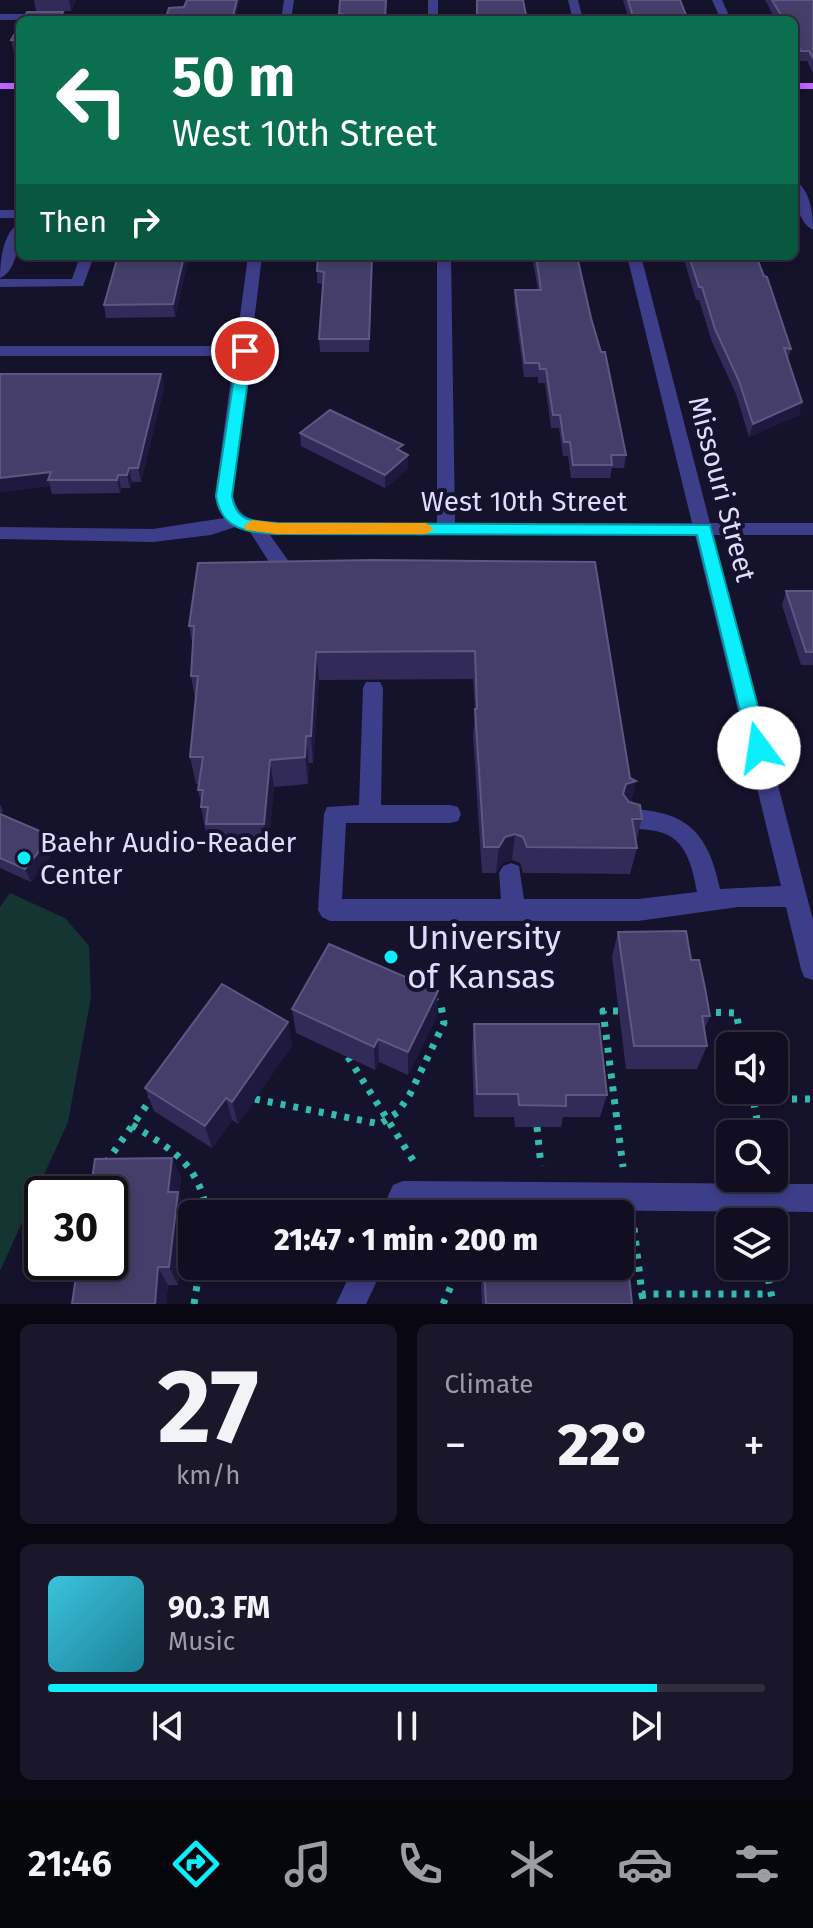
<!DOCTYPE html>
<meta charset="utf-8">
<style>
:root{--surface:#100e20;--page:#191729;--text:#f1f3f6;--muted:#9c9ca5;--line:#302e3e;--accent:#0beefc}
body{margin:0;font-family:"Fira Sans",sans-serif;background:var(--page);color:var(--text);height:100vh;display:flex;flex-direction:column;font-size:30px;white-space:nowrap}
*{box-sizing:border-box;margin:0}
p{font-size:26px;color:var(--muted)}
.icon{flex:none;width:44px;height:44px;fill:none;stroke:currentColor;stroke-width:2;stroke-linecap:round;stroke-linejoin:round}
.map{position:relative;height:1304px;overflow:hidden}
.sheet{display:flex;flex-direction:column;gap:20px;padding:20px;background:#090812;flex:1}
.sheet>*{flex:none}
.guide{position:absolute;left:16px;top:16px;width:782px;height:244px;border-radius:12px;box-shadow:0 4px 12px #0003,0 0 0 2px var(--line);background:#0b6e4f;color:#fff;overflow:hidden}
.controls{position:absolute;left:716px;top:1032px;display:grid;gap:16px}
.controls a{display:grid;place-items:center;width:72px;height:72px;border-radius:12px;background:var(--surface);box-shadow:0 4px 12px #0003,0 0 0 2px var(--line);font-size:40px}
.speed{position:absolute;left:24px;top:1176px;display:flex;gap:16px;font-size:40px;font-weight:700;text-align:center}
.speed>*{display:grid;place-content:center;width:104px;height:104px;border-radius:50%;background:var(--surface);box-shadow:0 4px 12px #0003,0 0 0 2px var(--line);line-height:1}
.speed .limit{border:4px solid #111;border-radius:12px;background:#fff;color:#111}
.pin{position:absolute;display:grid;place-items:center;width:68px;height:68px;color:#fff;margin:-34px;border:4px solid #fff;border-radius:50%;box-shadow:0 2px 8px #0007}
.me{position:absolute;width:88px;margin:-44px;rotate:346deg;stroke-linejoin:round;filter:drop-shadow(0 0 6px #0008)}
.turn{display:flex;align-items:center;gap:28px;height:168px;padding:0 24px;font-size:36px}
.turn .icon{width:104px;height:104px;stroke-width:2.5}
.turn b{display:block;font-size:56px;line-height:68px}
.then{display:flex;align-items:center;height:76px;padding:0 24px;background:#0003;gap:16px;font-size:30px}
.big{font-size:60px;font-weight:800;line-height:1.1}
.sheet .card{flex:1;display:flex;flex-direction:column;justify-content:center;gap:12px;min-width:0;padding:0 28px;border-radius:12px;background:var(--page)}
.sheet .dial{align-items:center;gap:0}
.dial b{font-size:104px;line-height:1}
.song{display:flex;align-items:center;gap:24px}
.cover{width:96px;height:96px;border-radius:12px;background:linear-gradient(135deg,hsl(190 70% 55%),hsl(190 70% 35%))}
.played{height:8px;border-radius:4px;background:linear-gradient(90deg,var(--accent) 85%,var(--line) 85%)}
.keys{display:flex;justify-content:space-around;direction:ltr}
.heat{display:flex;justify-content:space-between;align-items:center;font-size:44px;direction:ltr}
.sheet .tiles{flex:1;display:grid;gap:20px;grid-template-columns:1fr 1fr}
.card:last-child{grid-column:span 2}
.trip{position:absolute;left:178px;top:1200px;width:456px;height:80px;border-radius:12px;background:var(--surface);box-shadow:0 4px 12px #0003,0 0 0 2px var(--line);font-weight:800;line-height:80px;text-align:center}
.menu{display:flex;height:128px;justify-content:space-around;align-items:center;background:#06060d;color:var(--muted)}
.menu .icon{width:56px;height:56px}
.menu .active{color:var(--accent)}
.menu b{font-size:36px;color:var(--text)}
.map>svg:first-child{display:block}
</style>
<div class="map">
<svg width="813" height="1304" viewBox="0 0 813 1304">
<rect width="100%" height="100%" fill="#15122b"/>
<!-- green -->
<polygon fill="#153533" points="10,893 65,918 89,946 91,997 68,1122 0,1271 0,907"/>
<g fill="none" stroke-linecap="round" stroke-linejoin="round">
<!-- path -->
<g stroke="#33bcae" stroke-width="7" stroke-dasharray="5 8" stroke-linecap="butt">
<polyline points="618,1011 603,1011 623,1167"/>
<polyline points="703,1012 736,1013 743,1046"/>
<polyline points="348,1057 416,1165"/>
<polyline points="751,1090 760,1134"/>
<polyline points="255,1099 380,1124 398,1112 410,1094 444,1023 441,1005 433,999"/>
<polyline points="753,1099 813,1099"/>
<path d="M132,1125C173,1150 199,1164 207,1214"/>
<polyline points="537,1127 541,1166"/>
<polyline points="106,1163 153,1096"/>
<polyline points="634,1228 642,1294 771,1294"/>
<polyline points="182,1248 192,1248"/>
<polyline points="766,1266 773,1304"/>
<polyline points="642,1294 644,1304"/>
<polyline points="194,1304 200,1266"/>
<polyline points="443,1304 460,1266"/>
</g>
<!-- minor -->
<g fill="#3d3e89" fill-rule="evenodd">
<polygon points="284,0 294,0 291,20 281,20"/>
<rect x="428" y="0" width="10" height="20"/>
<polygon points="568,0 578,0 583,20 573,20"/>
<polygon points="712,0 722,0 731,20 721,20"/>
<polygon points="0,14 114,14 119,17 115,20 0,20"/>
<path d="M794,180C810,188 813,214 813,230C797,222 794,196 794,180Z"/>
<rect x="0" y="210" width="20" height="8"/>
<path d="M20,223C20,240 17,271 0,278C0,261 3,231 20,223Z"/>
<polygon points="80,256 94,256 83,286 0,287 0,279 72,279"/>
<path d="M248,256H262L233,496C239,520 255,521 277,523H437V256H451L455,523H692L627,256H641L710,523H813V535H713L813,920V980L804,977L801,969L786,907H738L638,921H330L322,917L318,910L324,814L327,807L359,805L363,688L366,682H380L383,688L381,805H450L458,807L461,814L458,821L450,823H346L342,899H501L499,873L503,866L511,863L519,866L524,899H638L697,892C692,865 686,837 656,831C645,829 634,829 623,826L620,819L623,812C635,808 649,810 661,813C700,822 712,852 720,889L781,886L695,535H270L290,563L308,576L299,583L276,573L250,532L235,527L211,535L153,542L0,539V527L153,529L224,518L215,496L234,356H0V346H236Z"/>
<polygon points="403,1181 813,1184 813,1212 411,1209 409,1214 380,1214 393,1185"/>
<polygon points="354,1266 384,1266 366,1304 336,1304"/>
</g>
<!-- major -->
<g fill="#be65fd" fill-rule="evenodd">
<rect x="0" y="83" width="20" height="6"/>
<rect x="794" y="83" width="19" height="6"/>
</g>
</g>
<!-- wall -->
<g fill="#322b59">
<polygon points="34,0 76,0 71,11 36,11"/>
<polygon points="623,0 680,0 688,20 629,20"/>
<polygon points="765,0 813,0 813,73 807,61 798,61 794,53 794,20 776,20"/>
<polygon points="20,25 20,52 14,52 11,40"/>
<polygon points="189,256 175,317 106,318 104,305"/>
<polygon points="373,256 369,352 320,352 319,339 323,284 317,283 317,271"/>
<polygon points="532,256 577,256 591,318 626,455 624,468 612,468 610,478 571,478 568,456 563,456 559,428 551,428 545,383 538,383 538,377 524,377 514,303 515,290 538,290"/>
<polygon points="683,256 756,256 791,349 788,359 802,402 799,415 749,437 736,394 712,342 699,300 696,300"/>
<polygon points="161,374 164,387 141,482 132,482 130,488 121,488 120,493 52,494 50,486 0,492"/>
<polygon points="300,433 403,452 408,469 385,488 301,446"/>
<polygon points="374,560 630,778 636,781 631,803 642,819 636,842 637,848 630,874 523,873 520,863 512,860 502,863 496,873 482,873 473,736 475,711 473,679 319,680 313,763 309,763 308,784 274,787 268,850 212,850 208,833 206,833 201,807 201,802 198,790 199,784 196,784 190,757 195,699 191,676 193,646 189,626"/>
<polygon points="786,591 813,591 813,665 801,665 782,605"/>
<polygon points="0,804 3,811 0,814 51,836 56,848 31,882 0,868"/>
<polygon points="618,932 691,960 710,1016 704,1030 707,1046 697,1069 626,1069 612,957"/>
<polygon points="292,1009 437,1016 408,1075 379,1062 375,1070 296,1033"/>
<polygon points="288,1022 292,1045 238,1124 232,1120 212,1148 154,1111 145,1088"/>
<polygon points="474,1024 607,1095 600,1117 563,1117 561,1127 515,1127 514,1117 474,1117 472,1048"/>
<polygon points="172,1158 181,1178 179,1194 186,1212 178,1285 168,1285 166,1304 72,1304"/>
<polygon points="520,1266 592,1266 592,1269 632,1304 482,1304 481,1286 484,1268 519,1268"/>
</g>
<!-- shaded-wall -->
<g fill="#1f193f">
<polygon points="69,0 76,0 71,11"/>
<polygon points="237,0 240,0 235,20 233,20 233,16"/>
<polygon points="184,256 189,256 175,317 173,304"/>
<polygon points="372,256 373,266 369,352 369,339"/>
<polygon points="161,374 164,387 141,482 138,468"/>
<polygon points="802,402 799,415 749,437 753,424"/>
<polygon points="408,455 408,469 385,488 385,475"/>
<polygon points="129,468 132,482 130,488 127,475"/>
<polygon points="51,472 48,480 50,486 0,492 0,478"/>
<polygon points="118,475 121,488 120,493 117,480"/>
<polygon points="316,652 319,680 313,763 311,736"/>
<polygon points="306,736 309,763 308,784 305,757"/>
<polygon points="270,760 274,787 268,850 264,824"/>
<polygon points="636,781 630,807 617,820 626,784"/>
<polygon points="515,834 512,860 502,863 496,873 499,847 505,837"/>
<polygon points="51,836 56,848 31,882 25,869"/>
<polygon points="438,991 437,1016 408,1075 408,1052"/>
<polygon points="288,1022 292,1045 238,1124 232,1102"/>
<polygon points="378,1039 379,1062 375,1070 374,1047"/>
<polygon points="226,1098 232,1120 212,1148 205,1126"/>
<polygon points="172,1158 181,1178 179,1194 186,1212 178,1285 169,1267 168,1192"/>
<polygon points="158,1267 168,1285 166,1304 155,1304"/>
</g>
<!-- building -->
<g fill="#453e6a" stroke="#5d5782" stroke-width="2">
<polygon points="187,0 237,0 233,16 228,16 226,20 165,20 169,8 184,7"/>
<polygon points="340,0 386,0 385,20 342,20 342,14 339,14"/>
<polygon points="477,0 523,0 526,15 522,15 523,20 477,20"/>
<polygon points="628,0 680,0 688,20 634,20"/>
<polygon points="772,0 813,0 813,58 809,51 801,51 794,39 794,20 784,20"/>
<polygon points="27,12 63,12 59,20 23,20"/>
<polygon points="20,25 20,40 11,40"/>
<polygon points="118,256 184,256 173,304 104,305"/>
<polygon points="318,256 372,256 369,339 319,339 324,272 317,271"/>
<polygon points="536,256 577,256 591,318 601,352 605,352 626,455 611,455 612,465 573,465 570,442 564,442 560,415 553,415 546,369 540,369 539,363 525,363 515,290 541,290"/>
<polygon points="689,256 756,256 764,276 767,277 791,349 784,348 802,402 753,424 739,381 715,329 702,287 699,287"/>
<polygon points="0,374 161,374 138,468 129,468 127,475 118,475 117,480 48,480 51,472 0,478"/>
<polygon points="330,410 403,445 397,449 408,455 385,475 300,433"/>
<polygon points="374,560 595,562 630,778 636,781 626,784 623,794 629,802 640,805 642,819 632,819 637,848 527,847 523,837 515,834 505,837 499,847 484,847 475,709 477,709 475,651 316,652 311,736 306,736 305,757 270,760 264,824 206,824 208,807 201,807 203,790 198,790 203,757 190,757 198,676 191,676 194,626 189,626 198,563"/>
<polygon points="786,591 813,591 813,652 806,652"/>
<polygon points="0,814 51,836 25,869 0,858"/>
<polygon points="686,931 691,960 699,960 705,988 710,1016 702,1016 707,1046 634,1046 618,932"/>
<polygon points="329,944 438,991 408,1052 378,1039 374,1047 292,1009"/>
<polygon points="222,984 288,1022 232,1102 226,1098 205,1126 145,1088"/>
<polygon points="474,1024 599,1024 607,1095 566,1095 566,1106 519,1105 518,1094 477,1094"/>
<polygon points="172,1158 168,1192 178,1192 169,1267 158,1267 155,1304 72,1304 78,1262 110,1262 110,1194 90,1194 95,1159"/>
<polygon points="522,1266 592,1266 592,1269 628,1266 632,1304 486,1304 484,1268 522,1268"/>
</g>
<!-- route -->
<path fill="#0beefc" stroke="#079ba4" stroke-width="2" d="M245,347L252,351L232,496C236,523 254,521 277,523L710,525L769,748L766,754H752L749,748L697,535L277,534C247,532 221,530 216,496L238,351Z"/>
<!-- slow -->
<polygon fill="#f59e0b" points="252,520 277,523 426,523 434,529 426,534 277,534 246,530 244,526"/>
<!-- markers -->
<g fill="#0beefc" stroke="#15122b" stroke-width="3">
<circle cx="24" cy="858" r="8"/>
<circle cx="391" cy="957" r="8"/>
</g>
<g text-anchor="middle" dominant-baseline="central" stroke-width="8" stroke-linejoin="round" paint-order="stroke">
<!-- street labels -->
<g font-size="28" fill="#dfdcff" stroke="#15122b">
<text transform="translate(722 489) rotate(75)">Missouri Street</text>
<text x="524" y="501">West 10th Street</text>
</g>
<!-- poi labels -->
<g font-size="28" fill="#dfdcff" stroke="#15122b" text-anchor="start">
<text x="40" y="842">Baehr Audio-Reader<tspan x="40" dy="32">Center</tspan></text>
</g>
<!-- near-poi labels -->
<g font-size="34" fill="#dfdcff" stroke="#15122b" text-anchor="start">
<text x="407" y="937">University<tspan x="407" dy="39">of Kansas</tspan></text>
</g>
</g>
</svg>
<div class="controls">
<a><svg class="icon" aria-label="sound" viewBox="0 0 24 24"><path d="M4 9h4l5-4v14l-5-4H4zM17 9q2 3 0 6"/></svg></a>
<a><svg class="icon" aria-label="search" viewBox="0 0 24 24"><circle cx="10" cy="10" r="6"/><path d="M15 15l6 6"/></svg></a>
<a><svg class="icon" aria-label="layers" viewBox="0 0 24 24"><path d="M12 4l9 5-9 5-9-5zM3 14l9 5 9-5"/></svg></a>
</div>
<div class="speed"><div class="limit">30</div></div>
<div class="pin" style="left:245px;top:351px;background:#d93025"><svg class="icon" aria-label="arrive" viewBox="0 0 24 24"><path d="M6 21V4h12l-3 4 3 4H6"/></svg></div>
<svg class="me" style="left:759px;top:748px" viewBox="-20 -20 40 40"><circle r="19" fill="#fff"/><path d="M0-13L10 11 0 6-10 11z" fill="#0beefc"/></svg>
<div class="trip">21:47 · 1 min · 200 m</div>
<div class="guide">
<div class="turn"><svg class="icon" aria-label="left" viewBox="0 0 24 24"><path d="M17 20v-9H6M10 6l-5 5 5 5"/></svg><div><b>50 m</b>West 10th Street</div></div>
<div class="then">Then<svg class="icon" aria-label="right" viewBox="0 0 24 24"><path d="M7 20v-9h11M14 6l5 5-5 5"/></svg></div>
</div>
</div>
<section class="sheet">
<div class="tiles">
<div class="card dial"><b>27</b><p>km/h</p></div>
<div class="card"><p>Climate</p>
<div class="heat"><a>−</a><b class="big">22°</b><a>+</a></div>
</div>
<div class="card">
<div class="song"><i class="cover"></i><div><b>90.3 FM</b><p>Music</p></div></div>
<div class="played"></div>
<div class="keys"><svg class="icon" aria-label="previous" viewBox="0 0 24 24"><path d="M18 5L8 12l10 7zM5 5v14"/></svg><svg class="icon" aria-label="pause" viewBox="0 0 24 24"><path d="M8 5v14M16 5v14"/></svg><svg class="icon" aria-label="next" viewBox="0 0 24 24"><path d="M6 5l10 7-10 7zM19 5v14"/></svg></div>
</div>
</div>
</section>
<nav class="menu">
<b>21:46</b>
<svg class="icon active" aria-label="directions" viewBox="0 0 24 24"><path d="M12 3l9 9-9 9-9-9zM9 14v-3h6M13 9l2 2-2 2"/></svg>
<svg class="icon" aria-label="music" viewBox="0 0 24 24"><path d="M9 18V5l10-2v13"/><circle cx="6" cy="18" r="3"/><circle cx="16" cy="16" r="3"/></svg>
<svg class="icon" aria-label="phone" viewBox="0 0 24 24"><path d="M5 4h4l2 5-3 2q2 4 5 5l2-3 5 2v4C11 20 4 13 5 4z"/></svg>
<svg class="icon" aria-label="climate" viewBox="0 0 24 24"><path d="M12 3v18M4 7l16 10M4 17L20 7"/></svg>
<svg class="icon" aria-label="car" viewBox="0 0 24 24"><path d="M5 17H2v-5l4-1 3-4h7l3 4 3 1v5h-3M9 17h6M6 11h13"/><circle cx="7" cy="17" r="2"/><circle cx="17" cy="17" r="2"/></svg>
<svg class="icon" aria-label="filters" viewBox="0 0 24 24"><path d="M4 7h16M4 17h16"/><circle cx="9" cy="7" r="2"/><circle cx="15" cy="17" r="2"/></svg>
</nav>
